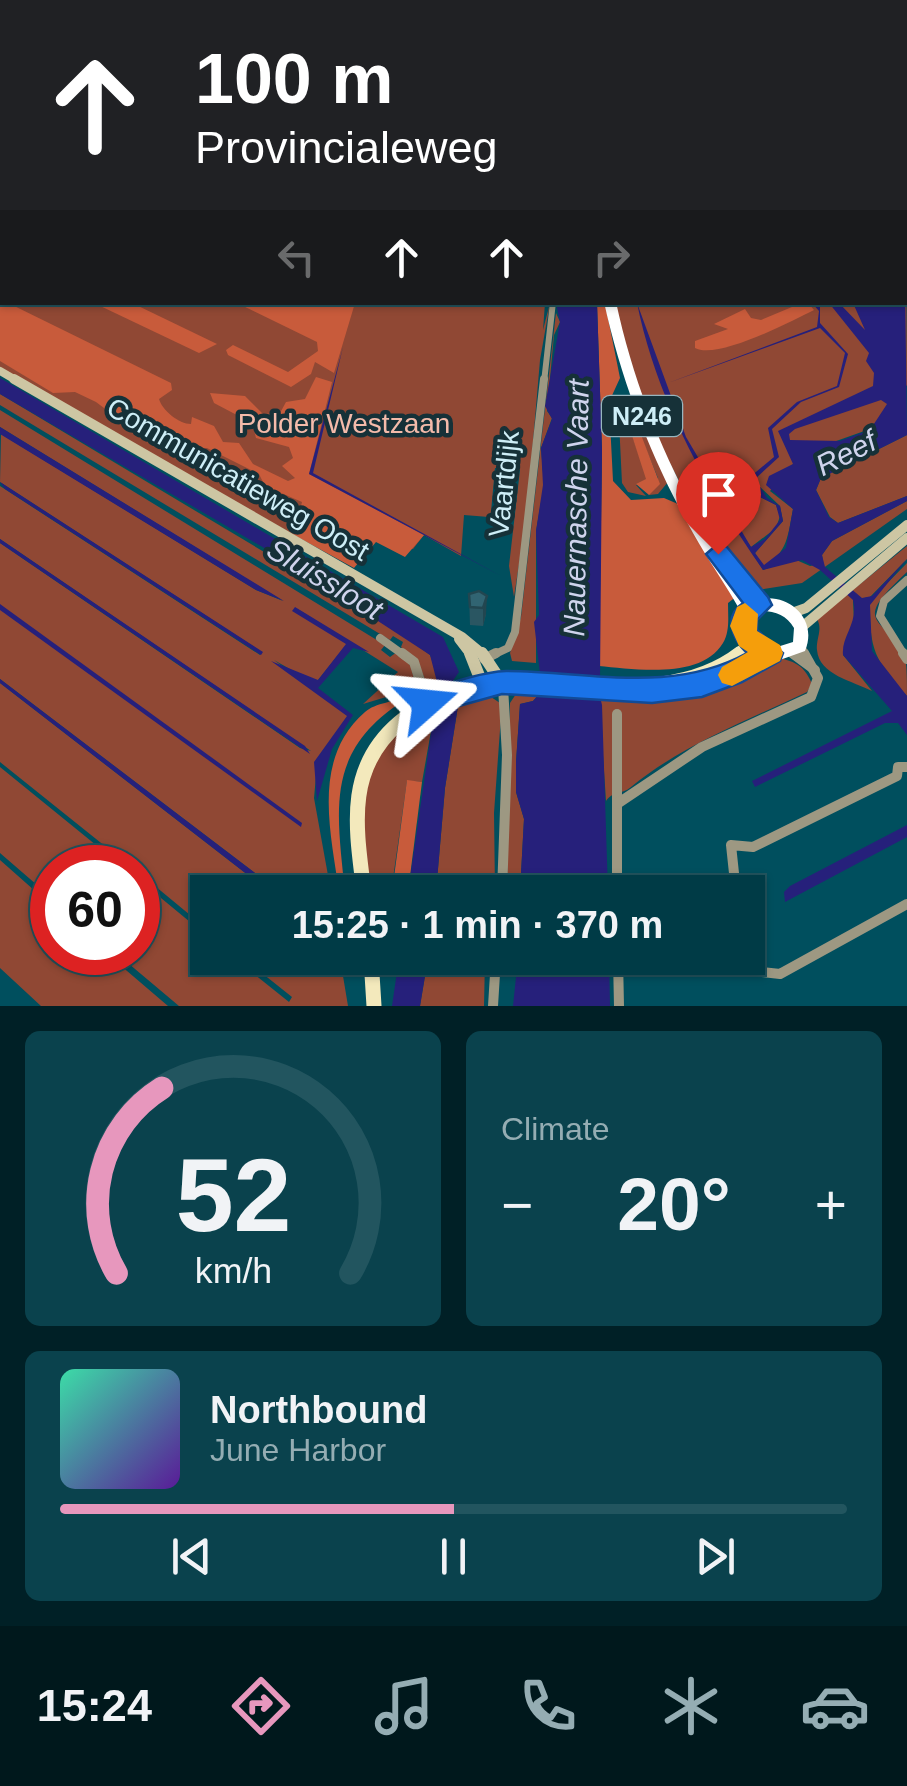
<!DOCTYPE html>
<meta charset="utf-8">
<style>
:root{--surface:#003b46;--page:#0a424d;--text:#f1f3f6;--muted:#95adb3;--line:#22555f;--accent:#e797bd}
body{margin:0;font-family:Arial,sans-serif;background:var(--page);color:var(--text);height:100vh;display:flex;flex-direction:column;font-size:38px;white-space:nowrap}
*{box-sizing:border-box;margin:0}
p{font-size:32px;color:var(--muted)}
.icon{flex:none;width:55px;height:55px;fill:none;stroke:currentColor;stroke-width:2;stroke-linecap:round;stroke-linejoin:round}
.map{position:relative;height:1006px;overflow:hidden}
.details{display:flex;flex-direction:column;gap:25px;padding:25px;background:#002026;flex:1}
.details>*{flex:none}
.banner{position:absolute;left:0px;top:0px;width:908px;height:305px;box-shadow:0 2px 8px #0004,0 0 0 2px var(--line);background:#202124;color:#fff;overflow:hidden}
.speed{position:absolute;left:30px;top:845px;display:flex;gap:20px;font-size:50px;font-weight:700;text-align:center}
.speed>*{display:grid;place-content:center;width:130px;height:130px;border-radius:50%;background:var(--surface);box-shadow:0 2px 8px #0004,0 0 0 2px var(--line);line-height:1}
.speed .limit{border:15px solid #d22;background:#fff;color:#111}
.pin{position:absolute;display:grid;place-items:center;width:85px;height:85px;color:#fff;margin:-102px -42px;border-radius:50% 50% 50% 0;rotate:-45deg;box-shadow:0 0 10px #0007}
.pin .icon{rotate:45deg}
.me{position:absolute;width:110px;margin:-55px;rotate:72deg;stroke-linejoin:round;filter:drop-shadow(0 0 8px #0008)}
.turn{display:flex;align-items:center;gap:35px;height:210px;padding:0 30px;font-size:45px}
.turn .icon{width:130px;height:130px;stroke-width:2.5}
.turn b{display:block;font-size:70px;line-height:85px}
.lanes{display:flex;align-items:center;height:95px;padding:0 30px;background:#0003;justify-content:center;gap:50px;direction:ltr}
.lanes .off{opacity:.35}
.big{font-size:75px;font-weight:600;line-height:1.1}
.details .tile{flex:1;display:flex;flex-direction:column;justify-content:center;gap:15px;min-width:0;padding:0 35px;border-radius:15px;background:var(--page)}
.details .dial{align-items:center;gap:0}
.dial svg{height:260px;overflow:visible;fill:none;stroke:var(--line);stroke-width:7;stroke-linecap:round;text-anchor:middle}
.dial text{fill:var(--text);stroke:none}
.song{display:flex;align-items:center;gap:30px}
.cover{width:120px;height:120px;border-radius:15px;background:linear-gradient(135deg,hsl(160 70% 55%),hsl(270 70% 35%))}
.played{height:10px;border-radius:5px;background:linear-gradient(90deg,var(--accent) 50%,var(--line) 50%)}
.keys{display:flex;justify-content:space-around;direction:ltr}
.heat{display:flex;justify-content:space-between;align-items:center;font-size:55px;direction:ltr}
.details .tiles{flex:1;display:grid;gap:25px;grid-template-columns:1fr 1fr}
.tile:last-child{grid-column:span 2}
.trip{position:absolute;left:190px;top:875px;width:575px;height:100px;border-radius:0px;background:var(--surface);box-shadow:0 2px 8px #0004,0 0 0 2px var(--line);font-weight:600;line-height:100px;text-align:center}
.dock{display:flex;height:160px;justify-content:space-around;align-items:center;background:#00181c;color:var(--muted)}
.dock .icon{width:70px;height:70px}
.dock .current{color:var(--accent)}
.dock b{font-size:45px;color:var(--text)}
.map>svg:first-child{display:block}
</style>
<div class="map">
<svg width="907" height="1006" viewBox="0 0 907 1006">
<rect width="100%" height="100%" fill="#004f5e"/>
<!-- green -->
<g fill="#904834">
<polygon points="0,34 2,302 545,303 543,330 550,303 540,360 527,512 514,597 509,566 520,470 495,468 491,512 489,517 464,515 461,556 424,535 413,549 377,540 294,535 0,368"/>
<path d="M905,44L907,385L870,429L794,456L793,464L770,491L793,509C788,534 788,554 763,566L755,553L783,521L780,506L758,485L754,486V494L776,505L780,516L776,528L751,547L720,503L763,570L794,559L810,566L823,563L822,555L832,541L907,501V509L802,583L751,591L704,529L650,425L613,303L905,302Z"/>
<polygon points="556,313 560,322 554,335 547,411 552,418 541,448 544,485 536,531 536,663 512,661 510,653 521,617"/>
<polygon points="0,394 403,635 430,655 443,685 428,687 419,665 401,647 403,642 393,636 390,640 0,405"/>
<polygon points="627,395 668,482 658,494 649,495 658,478 626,401 621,403 647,479 636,485 646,496 628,492 622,483 618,401 620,396"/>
<polygon points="0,410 385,645 381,650 390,657 397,652 411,666 416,688 363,704 398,672 296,608 347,644 318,680 309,680 274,660 348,716 317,765 314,798 331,892 280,892 0,679 0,543 300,748 311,751 0,539 0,486 260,655 262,652 0,482 1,434 256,590 283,601 0,427"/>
<polygon points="907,435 907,496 838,523 830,517 816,490 821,478"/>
<path d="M907,546V559L870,597L853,600L854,623L843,655L872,691C853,681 819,675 817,650C816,638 823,630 817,619Z"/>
<path d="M907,563V572C847,628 886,611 906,664C907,673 907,687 907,696C875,661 869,649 870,601Z"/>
<path d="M769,657C790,659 804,663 812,684L807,692C746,721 682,745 631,787C622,795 614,790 606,801L599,695L673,693Z"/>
<polygon points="0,683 270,892 208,892 207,929 138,872 138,868 131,867 0,762"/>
<polygon points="518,691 542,691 533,701 520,704 516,762 516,792 524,819 520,892 507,892 510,703"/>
<polygon points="485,693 500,703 501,716 494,813 495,892 436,892 445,788 458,706 450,701"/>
<path d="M444,703L434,714L422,782L407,781L391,892H370C363,834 351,776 396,729C408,718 430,711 444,703Z"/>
<polygon points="0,767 123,867 52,868 52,898 0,853"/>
<polygon points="0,860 52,906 52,952 106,953 168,1006 41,1006 0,968"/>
<polygon points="138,879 207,936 208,958 234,958 289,1002 292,997 243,958 340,958 348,1006 179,1006 116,953 138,952"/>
<polygon points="428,958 485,958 484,1006 420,1006"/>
</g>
<!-- forest -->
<g fill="#c85b3b">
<path d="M0,299L171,383L172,390L159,399C162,410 179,424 191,424L192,417L214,426L223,442L239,443L253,464L288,481L295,478L282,466L293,458L289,447L256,438L252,423L214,403L210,393L245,396L263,414L280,413L286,402L305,399L316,377L332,382L309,474L424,535L405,557L376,542L354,568L294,535L302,502L265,486L259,474L207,448L177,449L167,440L165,429L139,421L128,426L96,402L75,392L53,393L0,361Z"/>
<polygon points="94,303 132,303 217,344 199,353"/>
<polygon points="237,303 355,303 334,373 315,362 311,374 291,387 228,355 226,350 233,345 288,372 318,351 317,342"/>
<path d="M597,303H605L620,378L609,402L613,481L631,500L664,498L678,504L737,596L728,603C728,617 730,631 723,643C701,680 634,669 599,666L602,450Z"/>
<path d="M789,303H808L814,310C790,322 717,360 695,348V341L728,329L714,324L745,309L751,318L761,320L792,307Z"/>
<polygon points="628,401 660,484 649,495 636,484 646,479 621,402"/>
<path d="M409,697C325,749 336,805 345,892H339C331,832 311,759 365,712C375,703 396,701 409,697Z"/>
<polygon points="407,780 422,782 408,892 392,892"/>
</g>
<!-- water -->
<g fill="#26207b" fill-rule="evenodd">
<path d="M905,282L907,435L821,478L816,490L829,517L838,523L907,496V501L832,541L822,555L825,567L862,598L872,596L907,559L870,605L872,651L907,696V735L898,723H885L755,787L752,781L892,711L843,655C841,636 859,623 853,600L820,570L802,560L763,570C706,488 657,401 637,303L686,437L751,547L765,539L780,520L776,505L754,494L750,477L774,457L768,428L797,402L837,386L845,353L820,328L668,383L817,327L819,311L812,303L820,307V323L848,354L839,387L801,402L772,429L779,457L755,479L767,498L780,506L783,521L755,553L764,565L786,548L793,509L766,485L769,476L793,464L778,431L873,386L874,373L866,361L869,353L829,303H839L865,330L853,303L905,302ZM881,400L887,404L870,430L840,441L790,440L789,434L795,429Z"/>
<polygon points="556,303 597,303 602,450 600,680 596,680 602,705 608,892 520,892 524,819 516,792 516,762 520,704 533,701 542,691 534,622 539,615 536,531 543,485 541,448 552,419 545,406 560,322"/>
<polygon points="343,347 313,473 501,576 309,474"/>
<polygon points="0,378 443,637 459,672 452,682 450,701 458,706 445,788 436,892 408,892 434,713 444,703 443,685 437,682 430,655 283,559 0,394"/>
<polygon points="0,427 284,601 256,590 0,434"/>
<polygon points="0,482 263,652 261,655 5,489"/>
<polygon points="0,539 305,746 310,754 0,543"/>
<polygon points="0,604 302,823 301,827 0,610"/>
<polygon points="295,607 369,652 353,648 318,688 353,715 332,749 317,801 314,762 347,716 271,661 318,680 346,644 292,611"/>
<polygon points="0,679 280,892 270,892 0,683"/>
<polygon points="907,825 907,837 785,902 784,892 790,886"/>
<polygon points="399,958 428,958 420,1006 392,1006"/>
<polygon points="518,958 609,958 610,1006 513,1006"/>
</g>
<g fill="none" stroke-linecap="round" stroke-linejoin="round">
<!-- stream -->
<polyline stroke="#26207b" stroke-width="2.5" points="123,0 132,2"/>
<!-- street-far3 -->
<polyline stroke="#9d9882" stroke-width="5" points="876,0 882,2"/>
<!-- street-far2 -->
<polyline stroke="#9d9882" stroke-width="6" points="544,382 553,302"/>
<!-- street-far1 -->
<g stroke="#9d9882" stroke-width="8">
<polyline points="380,638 405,656"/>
<polyline points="801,647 806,656"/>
<polyline points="790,652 795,656"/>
<polyline points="491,656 508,648 515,632 544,379"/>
<polyline points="905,656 880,616 884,601 907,580"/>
</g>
<!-- street -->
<g stroke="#9d9882" stroke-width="10">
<polyline points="402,653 414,662 427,703"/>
<polyline points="792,653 815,670"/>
<polyline points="903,653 907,659"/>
<polyline points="484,659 496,653"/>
<polyline points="617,714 617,892"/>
<polyline points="617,804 702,747 811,697 818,678 804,653"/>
<polyline points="502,892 507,755 503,687"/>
<polyline points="736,892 731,845 753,847 897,776 898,767 907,767"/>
<polyline points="618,958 619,1006"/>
<polyline points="742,958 743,970 780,974 907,904"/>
<polyline points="493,1006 496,958"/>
</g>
<!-- secondary-far2 -->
<polyline stroke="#cdc6a3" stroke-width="8" points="0,371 19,382"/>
<!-- secondary-far1 -->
<g stroke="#cdc6a3" stroke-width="10">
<polyline points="14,379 462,637 485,656"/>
<polyline points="792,613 806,608 907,525"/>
<polyline points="802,627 907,538"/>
<polyline points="459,639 472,656"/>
</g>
<!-- secondary -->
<g stroke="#cdc6a3" stroke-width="12">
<polyline points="470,653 483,686"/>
<polyline points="482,653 502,683"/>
</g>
<!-- primary-far1 -->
<g stroke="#f3e9bc" stroke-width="11">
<polyline points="738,656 753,644"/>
<polyline points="766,656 771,653"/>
</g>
<!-- primary -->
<g stroke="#f3e9bc" stroke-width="15">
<polyline points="650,691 718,681 770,653"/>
<path d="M364,892C356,828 345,769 399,723C495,639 643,729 741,653"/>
<polyline points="371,958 374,1006"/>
</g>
<!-- highway -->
<g fill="#fff" fill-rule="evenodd">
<polygon points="568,0 576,0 578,2 570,2"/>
<polygon points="582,0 590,0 592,2 584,2"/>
<polygon points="763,0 771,0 771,2 764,2"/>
<polygon points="779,0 789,0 791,2 782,2"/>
<rect x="905" y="30" width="2" height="4"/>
<path d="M604,302H616C633,381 662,454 702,524C717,551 736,576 752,602C781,588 820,615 805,651L777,661L748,649L735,620L741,612C726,585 708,560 693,533C652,460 622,384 604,302ZM762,611C776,611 787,616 794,628L793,642L777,647L759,639L751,622Z"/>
</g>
<!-- secondary-bridge -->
<polyline stroke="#cdc6a3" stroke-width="6" points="520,0 546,2"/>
</g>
<!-- wall -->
<polygon fill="#2a5662" points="479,591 486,614 483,626 470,625 469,594"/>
<!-- shaded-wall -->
<polygon fill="#224650" points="487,596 486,614 483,626 483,608"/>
<!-- building -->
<polygon fill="#316472" stroke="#224650" stroke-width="2.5" points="479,591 487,596 483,608 470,607 469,594"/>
<!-- route -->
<path fill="#1a73e8" stroke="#114b97" stroke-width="2.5" d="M718,544L727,547L768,597L772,605L757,620V630L783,653L780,661L742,682L702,697L652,703L502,694L427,715L417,712L413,703L417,695C443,685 479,672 506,671C588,671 671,695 747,653C732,639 723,616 743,603L706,554Z"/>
<!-- slow -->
<polygon fill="#f59e0b" points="745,603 758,614 757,631 780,645 783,653 780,661 732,686 722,683 718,675 722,667 748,652 739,646 730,626 737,607"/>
<g text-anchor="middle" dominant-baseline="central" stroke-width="9" stroke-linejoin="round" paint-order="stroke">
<!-- shield labels -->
<rect fill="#163138" stroke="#97b5be" stroke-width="2.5" x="602" y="396" width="80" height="40" rx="8"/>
<g font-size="25" font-weight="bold" fill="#ceeef7">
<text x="642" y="416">N246</text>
</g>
<!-- park labels -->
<g font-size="28" fill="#f4bbaa" stroke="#163138">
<text x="344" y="423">Polder Westzaan</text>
</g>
<!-- street labels -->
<g font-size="28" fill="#ceeef7" stroke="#163138">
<text transform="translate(238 479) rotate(30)">Communicatieweg Oost</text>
<text transform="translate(504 484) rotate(-84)">Vaartdijk</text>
</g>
<!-- water labels -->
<g font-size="30" font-style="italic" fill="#cfd4ed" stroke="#163138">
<text transform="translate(846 453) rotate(-27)">Reef</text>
<text transform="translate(576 508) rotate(-89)">Nauernasche Vaart</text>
<text transform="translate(325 579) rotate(31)">Sluissloot</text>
</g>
</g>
</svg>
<div class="speed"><div class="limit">60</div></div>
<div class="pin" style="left:718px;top:554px;background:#d93025"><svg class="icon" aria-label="arrive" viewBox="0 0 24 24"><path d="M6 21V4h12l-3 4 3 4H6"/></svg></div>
<svg class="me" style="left:427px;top:703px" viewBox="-20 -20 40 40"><path d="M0-17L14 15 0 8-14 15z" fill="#1a73e8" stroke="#fff" stroke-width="4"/></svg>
<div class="trip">15:25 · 1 min · 370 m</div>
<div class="banner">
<div class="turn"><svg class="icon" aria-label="ahead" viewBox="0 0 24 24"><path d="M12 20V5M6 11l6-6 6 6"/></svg><div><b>100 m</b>Provincialeweg</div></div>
<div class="lanes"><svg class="icon off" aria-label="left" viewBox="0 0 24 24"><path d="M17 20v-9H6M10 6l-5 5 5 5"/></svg><svg class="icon" aria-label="ahead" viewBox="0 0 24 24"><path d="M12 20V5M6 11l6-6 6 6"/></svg><svg class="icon" aria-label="ahead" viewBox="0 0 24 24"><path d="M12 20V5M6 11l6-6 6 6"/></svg><svg class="icon off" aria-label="right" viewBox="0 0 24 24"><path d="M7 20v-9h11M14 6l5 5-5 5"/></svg></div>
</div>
</div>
<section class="details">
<div class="tiles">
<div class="tile dial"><svg viewBox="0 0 100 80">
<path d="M14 69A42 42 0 1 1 86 69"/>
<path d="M14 69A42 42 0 0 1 28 12" stroke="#e797bd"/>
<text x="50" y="56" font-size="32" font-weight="700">52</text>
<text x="50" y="72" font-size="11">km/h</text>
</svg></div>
<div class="tile"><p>Climate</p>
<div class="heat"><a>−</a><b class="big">20°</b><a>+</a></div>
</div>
<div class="tile">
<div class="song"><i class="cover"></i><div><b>Northbound</b><p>June Harbor</p></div></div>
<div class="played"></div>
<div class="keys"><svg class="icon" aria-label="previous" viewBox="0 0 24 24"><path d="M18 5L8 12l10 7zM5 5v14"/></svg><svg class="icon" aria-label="pause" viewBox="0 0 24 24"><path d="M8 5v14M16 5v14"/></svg><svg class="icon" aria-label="next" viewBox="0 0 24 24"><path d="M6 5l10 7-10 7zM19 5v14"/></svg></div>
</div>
</div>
</section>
<nav class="dock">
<b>15:24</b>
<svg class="icon current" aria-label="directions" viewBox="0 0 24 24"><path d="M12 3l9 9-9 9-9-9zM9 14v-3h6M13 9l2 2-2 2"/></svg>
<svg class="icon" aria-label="music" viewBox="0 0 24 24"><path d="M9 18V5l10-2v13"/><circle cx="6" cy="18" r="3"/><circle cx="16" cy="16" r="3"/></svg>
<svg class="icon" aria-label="phone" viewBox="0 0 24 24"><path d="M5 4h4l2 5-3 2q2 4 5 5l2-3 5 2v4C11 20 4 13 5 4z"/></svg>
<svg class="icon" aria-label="climate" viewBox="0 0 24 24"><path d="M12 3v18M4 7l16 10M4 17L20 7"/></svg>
<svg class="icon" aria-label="car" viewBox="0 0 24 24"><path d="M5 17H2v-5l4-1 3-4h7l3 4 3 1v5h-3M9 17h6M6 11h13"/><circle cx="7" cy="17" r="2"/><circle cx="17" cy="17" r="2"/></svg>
</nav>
